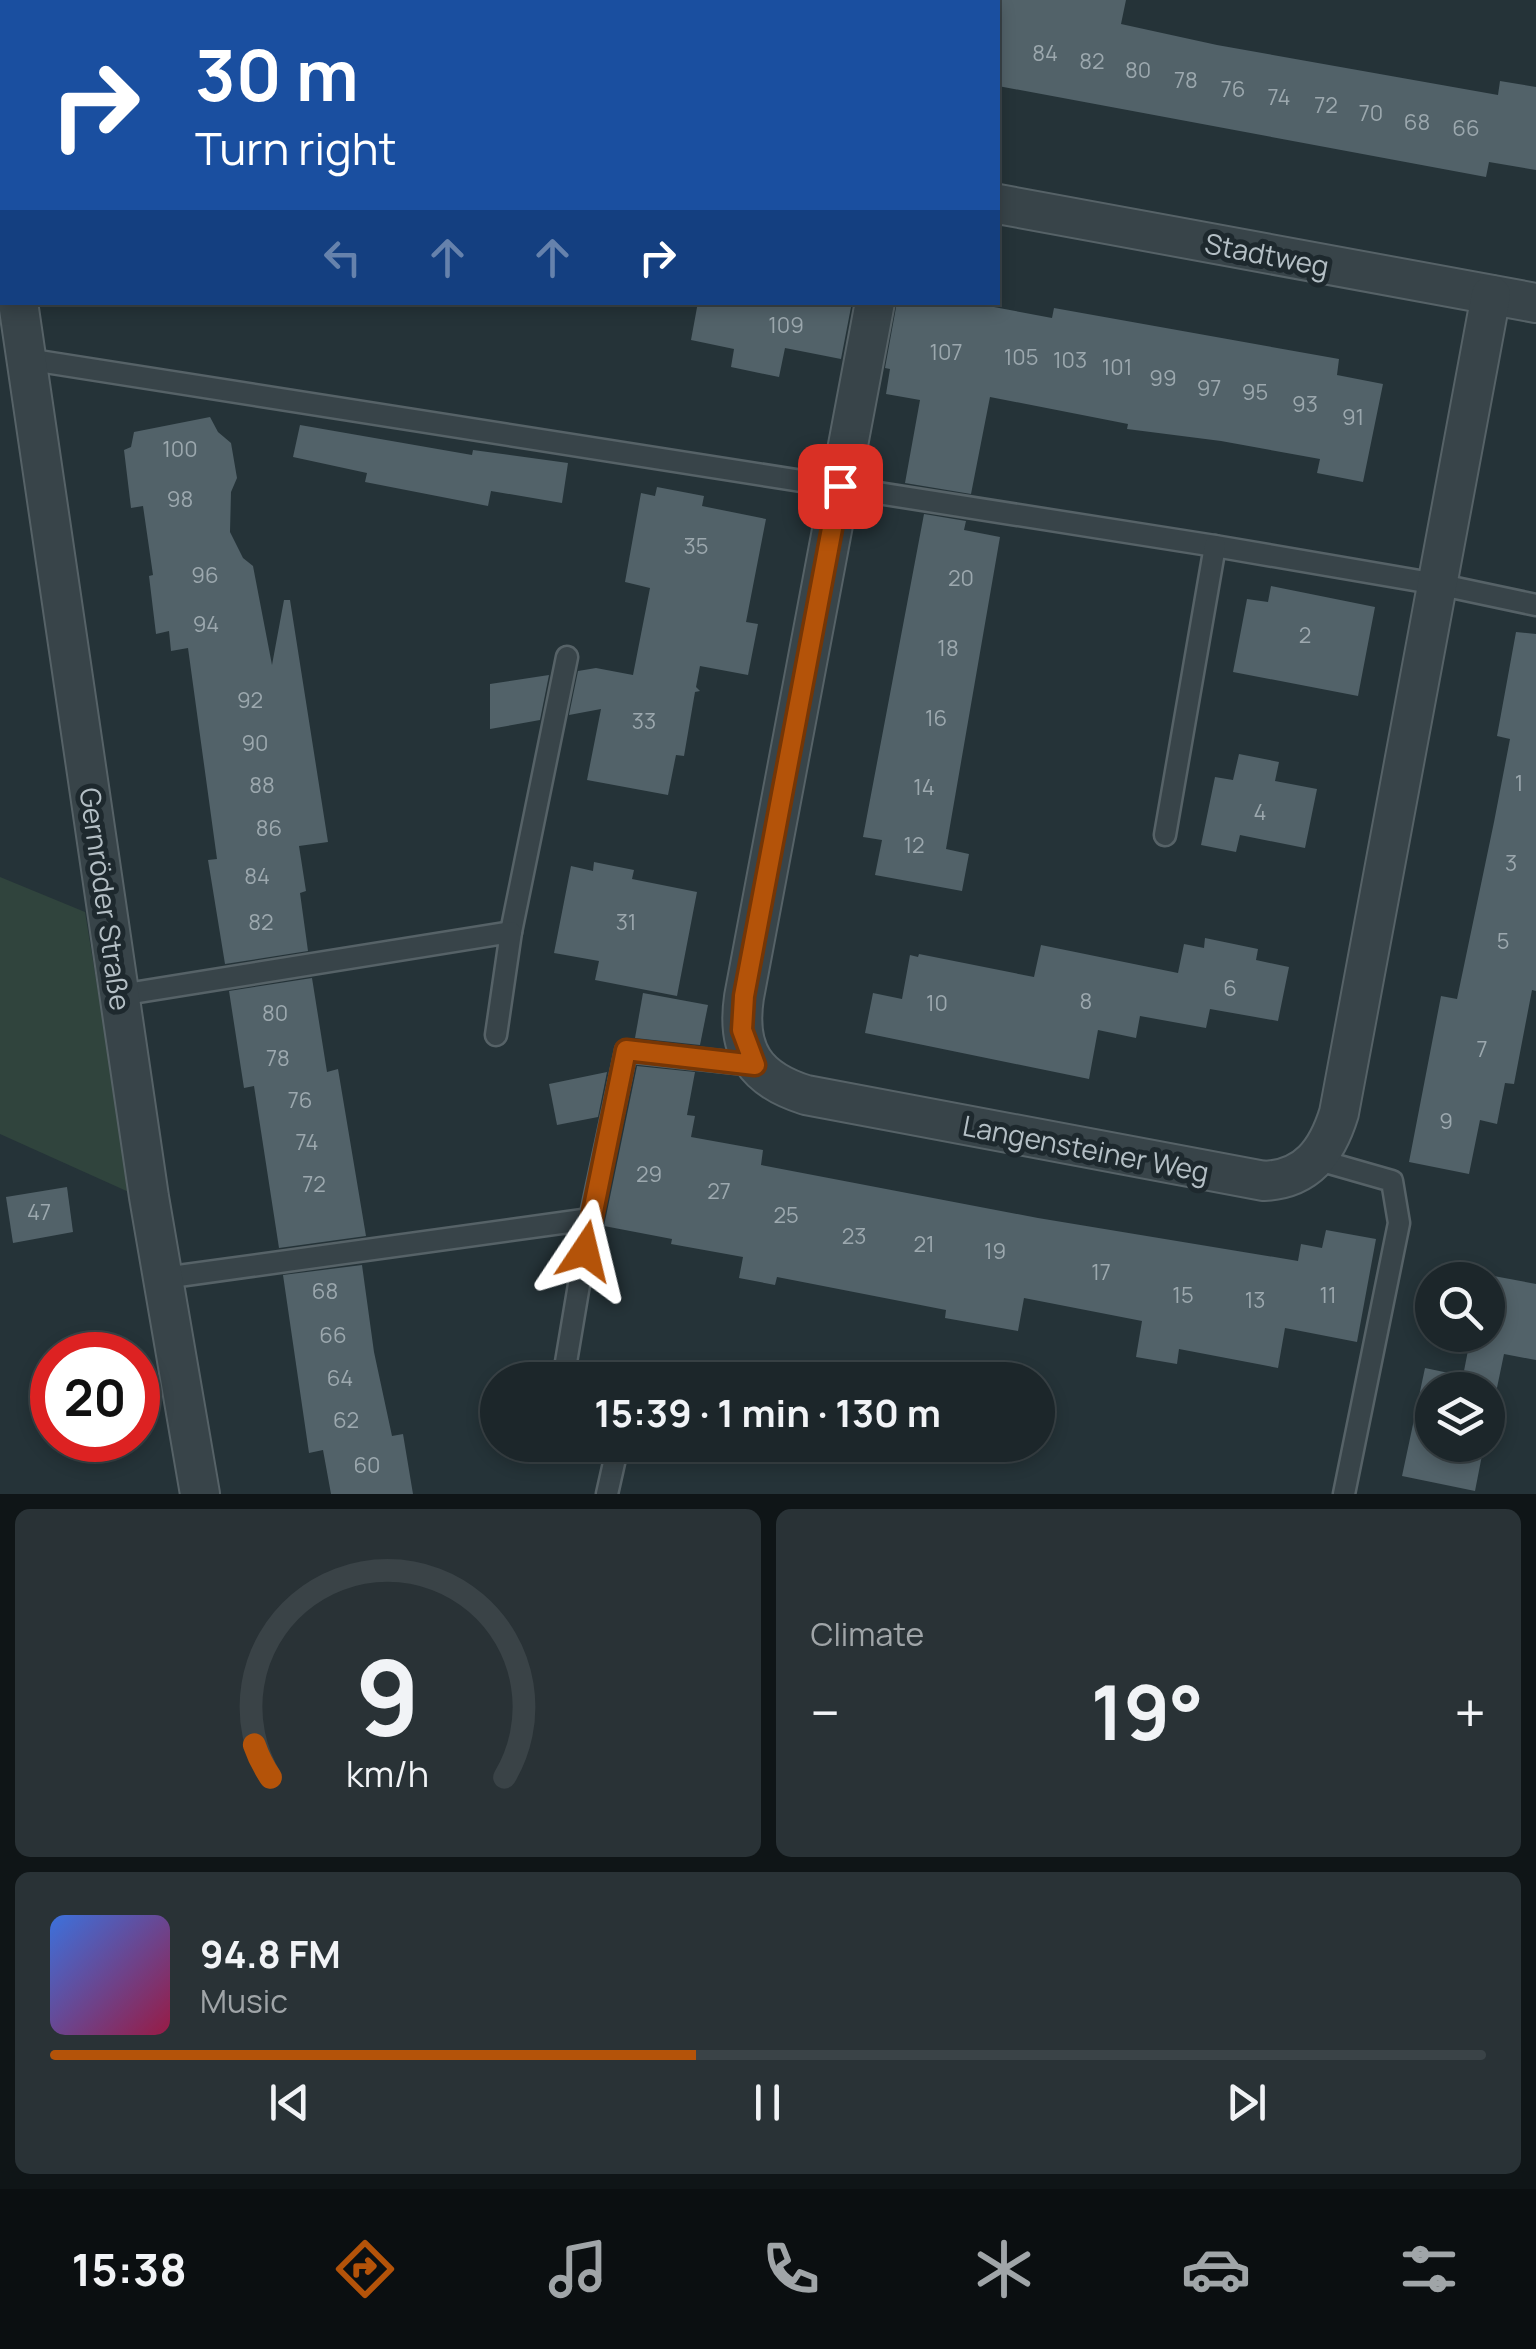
<!DOCTYPE html>
<meta charset="utf-8">
<style>
:root{--surface:#1c262a;--page:#293236;--text:#f1f3f6;--muted:#a0a5a8;--line:#3a4347;--accent:#b45309}
body{margin:0;font-family:Manrope,sans-serif;background:var(--page);color:var(--text);height:100vh;display:flex;flex-direction:column;font-size:38px;white-space:nowrap}
*{box-sizing:border-box;margin:0}
p{font-size:32px;color:var(--muted)}
.icon{flex:none;width:55px;height:55px;fill:none;stroke:currentColor;stroke-width:2;stroke-linecap:round;stroke-linejoin:round}
.map{position:relative;height:1494px;overflow:hidden}
.side{display:flex;flex-direction:column;gap:15px;padding:15px;background:#0f1517;flex:1}
.side>*{flex:none}
.banner{position:absolute;left:0px;top:0px;width:1000px;height:305px;box-shadow:0 5px 15px #0003,0 0 0 2px var(--line);background:#1a4fa0;color:#fff;overflow:hidden}
.controls{position:absolute;left:1415px;top:1262px;display:grid;gap:20px}
.controls a{display:grid;place-items:center;width:90px;height:90px;border-radius:50%;background:var(--surface);box-shadow:0 5px 15px #0003,0 0 0 2px var(--line);font-size:50px}
.speed{position:absolute;left:30px;top:1332px;display:flex;gap:20px;font-size:50px;font-weight:700;text-align:center}
.speed>*{display:grid;place-content:center;width:130px;height:130px;border-radius:50%;background:var(--surface);box-shadow:0 5px 15px #0003,0 0 0 2px var(--line);line-height:1}
.speed .limit{border:15px solid #d22;background:#fff;color:#111}
.pin{position:absolute;display:grid;place-items:center;width:85px;height:85px;color:#fff;margin:-42px;border-radius:20px;box-shadow:0 5px 15px #0006}
.me{position:absolute;width:110px;margin:-55px;rotate:10deg;stroke-linejoin:round;filter:drop-shadow(0 0 8px #0008)}
.turn{display:flex;align-items:center;gap:35px;height:210px;padding:0 30px;font-size:45px}
.turn .icon{width:130px;height:130px;stroke-width:2.5}
.turn b{display:block;font-size:70px;line-height:85px}
.lanes{display:flex;align-items:center;height:95px;padding:0 30px;background:#0003;justify-content:center;gap:50px;direction:ltr}
.lanes .off{opacity:.35}
.big{font-size:75px;font-weight:700;line-height:1.1}
.side .card{flex:1;display:flex;flex-direction:column;justify-content:center;gap:15px;min-width:0;padding:0 35px;border-radius:15px;background:var(--page)}
.side .dial{align-items:center;gap:0}
.dial svg{height:260px;overflow:visible;fill:none;stroke:var(--line);stroke-width:7;stroke-linecap:round;text-anchor:middle}
.dial text{fill:var(--text);stroke:none}
.song{display:flex;align-items:center;gap:30px}
.cover{width:120px;height:120px;border-radius:15px;background:linear-gradient(135deg,hsl(220 70% 55%),hsl(340 70% 35%))}
.played{height:10px;border-radius:5px;background:linear-gradient(90deg,var(--accent) 45%,var(--line) 45%)}
.keys{display:flex;justify-content:space-around;direction:ltr}
.heat{display:flex;justify-content:space-between;align-items:center;font-size:55px;direction:ltr}
.side .tiles{flex:1;display:grid;gap:15px;grid-template-columns:1fr 1fr}
.card:last-child{grid-column:span 2}
.trip{position:absolute;left:480px;top:1362px;width:575px;height:100px;border-radius:50px;background:var(--surface);box-shadow:0 5px 15px #0003,0 0 0 2px var(--line);font-weight:700;line-height:100px;text-align:center}
.tab-bar{display:flex;height:160px;justify-content:space-around;align-items:center;background:#0b0f11;color:var(--muted)}
.tab-bar .icon{width:70px;height:70px}
.tab-bar .active{color:var(--accent)}
.tab-bar b{font-size:45px;color:var(--text)}
.map>svg:first-child{display:block}
</style>
<div class="map">
<svg width="1536" height="1494" viewBox="0 0 1536 1494">
<rect width="100%" height="100%" fill="#253338"/>
<!-- green -->
<polygon fill="#30443d" points="0,877 85,912 131,1193 0,1134"/>
<!-- building -->
<g fill="#526269">
<polygon points="998,0 1126,0 1121,24 1217,45 1498,95 1500,81 1536,87 1536,170 1489,162 1486,177 998,86"/>
<polygon points="698,302 852,302 841,359 785,348 779,377 731,367 734,349 691,340"/>
<polygon points="897,302 967,302 1052,318 1054,308 1339,359 1337,375 1383,384 1363,482 1317,473 1320,459 1221,441 1127,429 1128,424 990,397 971,494 905,483 920,400 886,394 890,369 885,368"/>
<polygon points="210,417 218,432 231,443 237,478 231,492 230,532 243,558 253,566 272,665 284,600 290,600 328,842 299,846 306,891 300,893 308,951 225,964 208,860 217,859 188,648 171,651 169,631 156,634 149,576 153,575 143,506 131,508 124,450 131,447 134,432"/>
<polygon points="300,425 472,455 473,450 568,463 562,503 491,491 488,506 365,482 367,473 293,457"/>
<polygon points="657,487 704,496 702,506 766,519 746,622 758,624 748,675 700,666 696,687 700,691 695,692 684,756 676,755 668,795 587,780 601,709 569,715 578,671 596,668 633,675 650,588 625,582 641,493 655,496"/>
<polygon points="924,514 966,521 964,530 1000,537 946,849 969,854 962,891 875,875 882,840 863,837"/>
<polygon points="1271,586 1375,607 1358,696 1233,672 1247,599 1268,602"/>
<polygon points="1516,632 1536,634 1536,991 1532,990 1514,1084 1505,1083 1497,1124 1480,1120 1469,1174 1409,1162 1441,996 1457,999 1494,822 1510,739 1497,736"/>
<polygon points="549,675 540,720 490,729 490,684"/>
<polygon points="1239,754 1279,762 1275,781 1317,789 1305,848 1240,835 1236,852 1201,845 1215,777 1233,780"/>
<polygon points="594,862 634,870 632,879 697,892 677,996 595,980 599,961 554,953 571,866 593,871"/>
<polygon points="1205,938 1258,949 1256,960 1289,967 1278,1021 1210,1009 1206,1028 1140,1016 1136,1038 1098,1030 1089,1079 865,1033 873,993 902,999 910,955 918,957 919,954 1034,977 1041,945 1178,973 1184,944 1204,948"/>
<polygon points="312,978 327,1072 338,1069 366,1236 279,1248 254,1086 244,1088 229,991"/>
<polygon points="643,993 708,1005 700,1045 635,1038"/>
<polygon points="637,1066 695,1072 687,1115 695,1116 691,1137 763,1150 761,1165 1038,1218 1298,1261 1301,1244 1322,1248 1326,1230 1376,1239 1357,1342 1285,1328 1278,1368 1179,1349 1177,1364 1136,1357 1142,1321 1024,1298 1018,1331 945,1318 946,1310 777,1277 775,1285 739,1278 743,1257 671,1244 672,1239 604,1226"/>
<polygon points="607,1072 598,1117 557,1125 549,1084"/>
<polygon points="67,1187 73,1232 13,1243 6,1197"/>
<polygon points="362,1265 374,1352 392,1436 403,1434 413,1494 331,1494 323,1450 309,1453 283,1275"/>
<polygon points="1483,1274 1536,1284 1536,1360 1504,1354 1488,1431 1488,1390 1432,1390 1432,1445 1484,1445 1475,1491 1402,1476 1425,1368 1463,1376 1471,1335 1488,1335 1488,1280 1481,1280"/>
</g>
<g fill="none" stroke-linecap="round" stroke-linejoin="round">
<!-- service casing -->
<g stroke="#566267" stroke-width="25">
<g id="service">
<polyline points="26,359 1215,546 1437,584 1536,605"/>
<polyline points="1165,835 1215,546"/>
<polyline points="511,932 567,657"/>
<polyline points="120,995 511,932 496,1035"/>
<polyline points="1315,1159 1392,1181 1399,1223 1344,1494"/>
<polyline points="164,1278 590,1219 626,1051 755,1065"/>
<polyline points="563,1380 590,1219"/>
<polyline points="607,1494 618,1445"/>
</g>
</g>
<!-- minor casing -->
<g stroke="#566267" stroke-width="42">
<g id="minor">
<polyline points="0,22 2,23"/>
<polyline points="0,166 2,185"/>
<polyline points="998,204 1536,303"/>
<polyline points="18,302 149,1197 200,1494"/>
<path d="M875,302L744,997C736,1051 755,1079 806,1095L1264,1181C1307,1179 1327,1152 1339,1113L1491,295"/>
</g>
</g>
<!-- service -->
<use href="#service" stroke="#384449" stroke-width="20"/>
<!-- minor -->
<use href="#minor" stroke="#384449" stroke-width="38"/>
</g>
<g fill="none" stroke-linecap="round" stroke-linejoin="round">
<!-- route casing -->
<g stroke="#753606" stroke-width="25">
<polyline id="route" points="585,1251 626,1050 755,1065 742,1030 744,996 840,486"/>
</g>
<!-- route -->
<use href="#route" stroke="#b45309" stroke-width="18"/>
</g>
<g text-anchor="middle" dominant-baseline="central" stroke-width="10" stroke-linejoin="round" paint-order="stroke">
<!-- number labels -->
<g font-size="22" fill="#9ca8ae">
<text x="1045" y="53">84</text>
<text x="1092" y="61">82</text>
<text x="1138" y="70">80</text>
<text x="1186" y="80">78</text>
<text x="1233" y="89">76</text>
<text x="1279" y="97">74</text>
<text x="1326" y="105">72</text>
<text x="1371" y="113">70</text>
<text x="1417" y="122">68</text>
<text x="1466" y="128">66</text>
<text x="786" y="325">109</text>
<text x="946" y="352">107</text>
<text x="1021" y="357">105</text>
<text x="1070" y="360">103</text>
<text x="1117" y="367">101</text>
<text x="1163" y="378">99</text>
<text x="1209" y="388">97</text>
<text x="1255" y="392">95</text>
<text x="1305" y="404">93</text>
<text x="1353" y="417">91</text>
<text x="180" y="449">100</text>
<text x="180" y="499">98</text>
<text x="696" y="546">35</text>
<text x="205" y="575">96</text>
<text x="961" y="578">20</text>
<text x="206" y="624">94</text>
<text x="1305" y="635">2</text>
<text x="948" y="648">18</text>
<text x="250" y="700">92</text>
<text x="936" y="718">16</text>
<text x="644" y="721">33</text>
<text x="255" y="743">90</text>
<text x="1519" y="783">1</text>
<text x="262" y="785">88</text>
<text x="924" y="787">14</text>
<text x="1260" y="812">4</text>
<text x="269" y="828">86</text>
<text x="914" y="845">12</text>
<text x="1511" y="863">3</text>
<text x="257" y="876">84</text>
<text x="261" y="922">82</text>
<text x="626" y="922">31</text>
<text x="1503" y="941">5</text>
<text x="1230" y="988">6</text>
<text x="1086" y="1001">8</text>
<text x="937" y="1003">10</text>
<text x="275" y="1013">80</text>
<text x="1482" y="1049">7</text>
<text x="278" y="1058">78</text>
<text x="300" y="1100">76</text>
<text x="1446" y="1121">9</text>
<text x="307" y="1142">74</text>
<text x="649" y="1174">29</text>
<text x="314" y="1184">72</text>
<text x="719" y="1191">27</text>
<text x="39" y="1212">47</text>
<text x="786" y="1215">25</text>
<text x="854" y="1236">23</text>
<text x="924" y="1244">21</text>
<text x="995" y="1251">19</text>
<text x="1101" y="1272">17</text>
<text x="325" y="1291">68</text>
<text x="1183" y="1295">15</text>
<text x="1328" y="1295">11</text>
<text x="1255" y="1300">13</text>
<text x="333" y="1335">66</text>
<text x="340" y="1378">64</text>
<text x="346" y="1420">62</text>
<text x="367" y="1465">60</text>
</g>
<!-- street labels -->
<g font-size="28" fill="#b4bfc5" stroke="#1e292e">
<text transform="translate(1267 254) rotate(11)">Stadtweg</text>
<text transform="translate(106 899) rotate(82)">Gernröder Straße</text>
<text transform="translate(1086 1148) rotate(11)">Langensteiner Weg</text>
</g>
</g>
</svg>
<div class="controls">
<a><svg class="icon" aria-label="search" viewBox="0 0 24 24"><circle cx="10" cy="10" r="6"/><path d="M15 15l6 6"/></svg></a>
<a><svg class="icon" aria-label="layers" viewBox="0 0 24 24"><path d="M12 4l9 5-9 5-9-5zM3 14l9 5 9-5"/></svg></a>
</div>
<div class="speed"><div class="limit">20</div></div>
<div class="pin" style="left:840px;top:486px;background:#d93025"><svg class="icon" aria-label="arrive" viewBox="0 0 24 24"><path d="M6 21V4h12l-3 4 3 4H6"/></svg></div>
<svg class="me" style="left:585px;top:1251px" viewBox="-20 -20 40 40"><path d="M0-17L14 15 0 8-14 15z" fill="#b45309" stroke="#fff" stroke-width="4"/></svg>
<div class="trip">15:39 · 1 min · 130 m</div>
<div class="banner">
<div class="turn"><svg class="icon" aria-label="right" viewBox="0 0 24 24"><path d="M7 20v-9h11M14 6l5 5-5 5"/></svg><div><b>30 m</b>Turn right</div></div>
<div class="lanes"><svg class="icon off" aria-label="left" viewBox="0 0 24 24"><path d="M17 20v-9H6M10 6l-5 5 5 5"/></svg><svg class="icon off" aria-label="ahead" viewBox="0 0 24 24"><path d="M12 20V5M6 11l6-6 6 6"/></svg><svg class="icon off" aria-label="ahead" viewBox="0 0 24 24"><path d="M12 20V5M6 11l6-6 6 6"/></svg><svg class="icon" aria-label="right" viewBox="0 0 24 24"><path d="M7 20v-9h11M14 6l5 5-5 5"/></svg></div>
</div>
</div>
<section class="side">
<div class="tiles">
<div class="card dial"><svg viewBox="0 0 100 80">
<path d="M14 69A42 42 0 1 1 86 69"/>
<path d="M14 69A42 42 0 0 1 9 59" stroke="#b45309"/>
<text x="50" y="56" font-size="32" font-weight="700">9</text>
<text x="50" y="72" font-size="11">km/h</text>
</svg></div>
<div class="card"><p>Climate</p>
<div class="heat"><a>−</a><b class="big">19°</b><a>+</a></div>
</div>
<div class="card">
<div class="song"><i class="cover"></i><div><b>94.8 FM</b><p>Music</p></div></div>
<div class="played"></div>
<div class="keys"><svg class="icon" aria-label="previous" viewBox="0 0 24 24"><path d="M18 5L8 12l10 7zM5 5v14"/></svg><svg class="icon" aria-label="pause" viewBox="0 0 24 24"><path d="M8 5v14M16 5v14"/></svg><svg class="icon" aria-label="next" viewBox="0 0 24 24"><path d="M6 5l10 7-10 7zM19 5v14"/></svg></div>
</div>
</div>
</section>
<nav class="tab-bar">
<b>15:38</b>
<svg class="icon active" aria-label="directions" viewBox="0 0 24 24"><path d="M12 3l9 9-9 9-9-9zM9 14v-3h6M13 9l2 2-2 2"/></svg>
<svg class="icon" aria-label="music" viewBox="0 0 24 24"><path d="M9 18V5l10-2v13"/><circle cx="6" cy="18" r="3"/><circle cx="16" cy="16" r="3"/></svg>
<svg class="icon" aria-label="phone" viewBox="0 0 24 24"><path d="M5 4h4l2 5-3 2q2 4 5 5l2-3 5 2v4C11 20 4 13 5 4z"/></svg>
<svg class="icon" aria-label="climate" viewBox="0 0 24 24"><path d="M12 3v18M4 7l16 10M4 17L20 7"/></svg>
<svg class="icon" aria-label="car" viewBox="0 0 24 24"><path d="M5 17H2v-5l4-1 3-4h7l3 4 3 1v5h-3M9 17h6M6 11h13"/><circle cx="7" cy="17" r="2"/><circle cx="17" cy="17" r="2"/></svg>
<svg class="icon" aria-label="filters" viewBox="0 0 24 24"><path d="M4 7h16M4 17h16"/><circle cx="9" cy="7" r="2"/><circle cx="15" cy="17" r="2"/></svg>
</nav>
